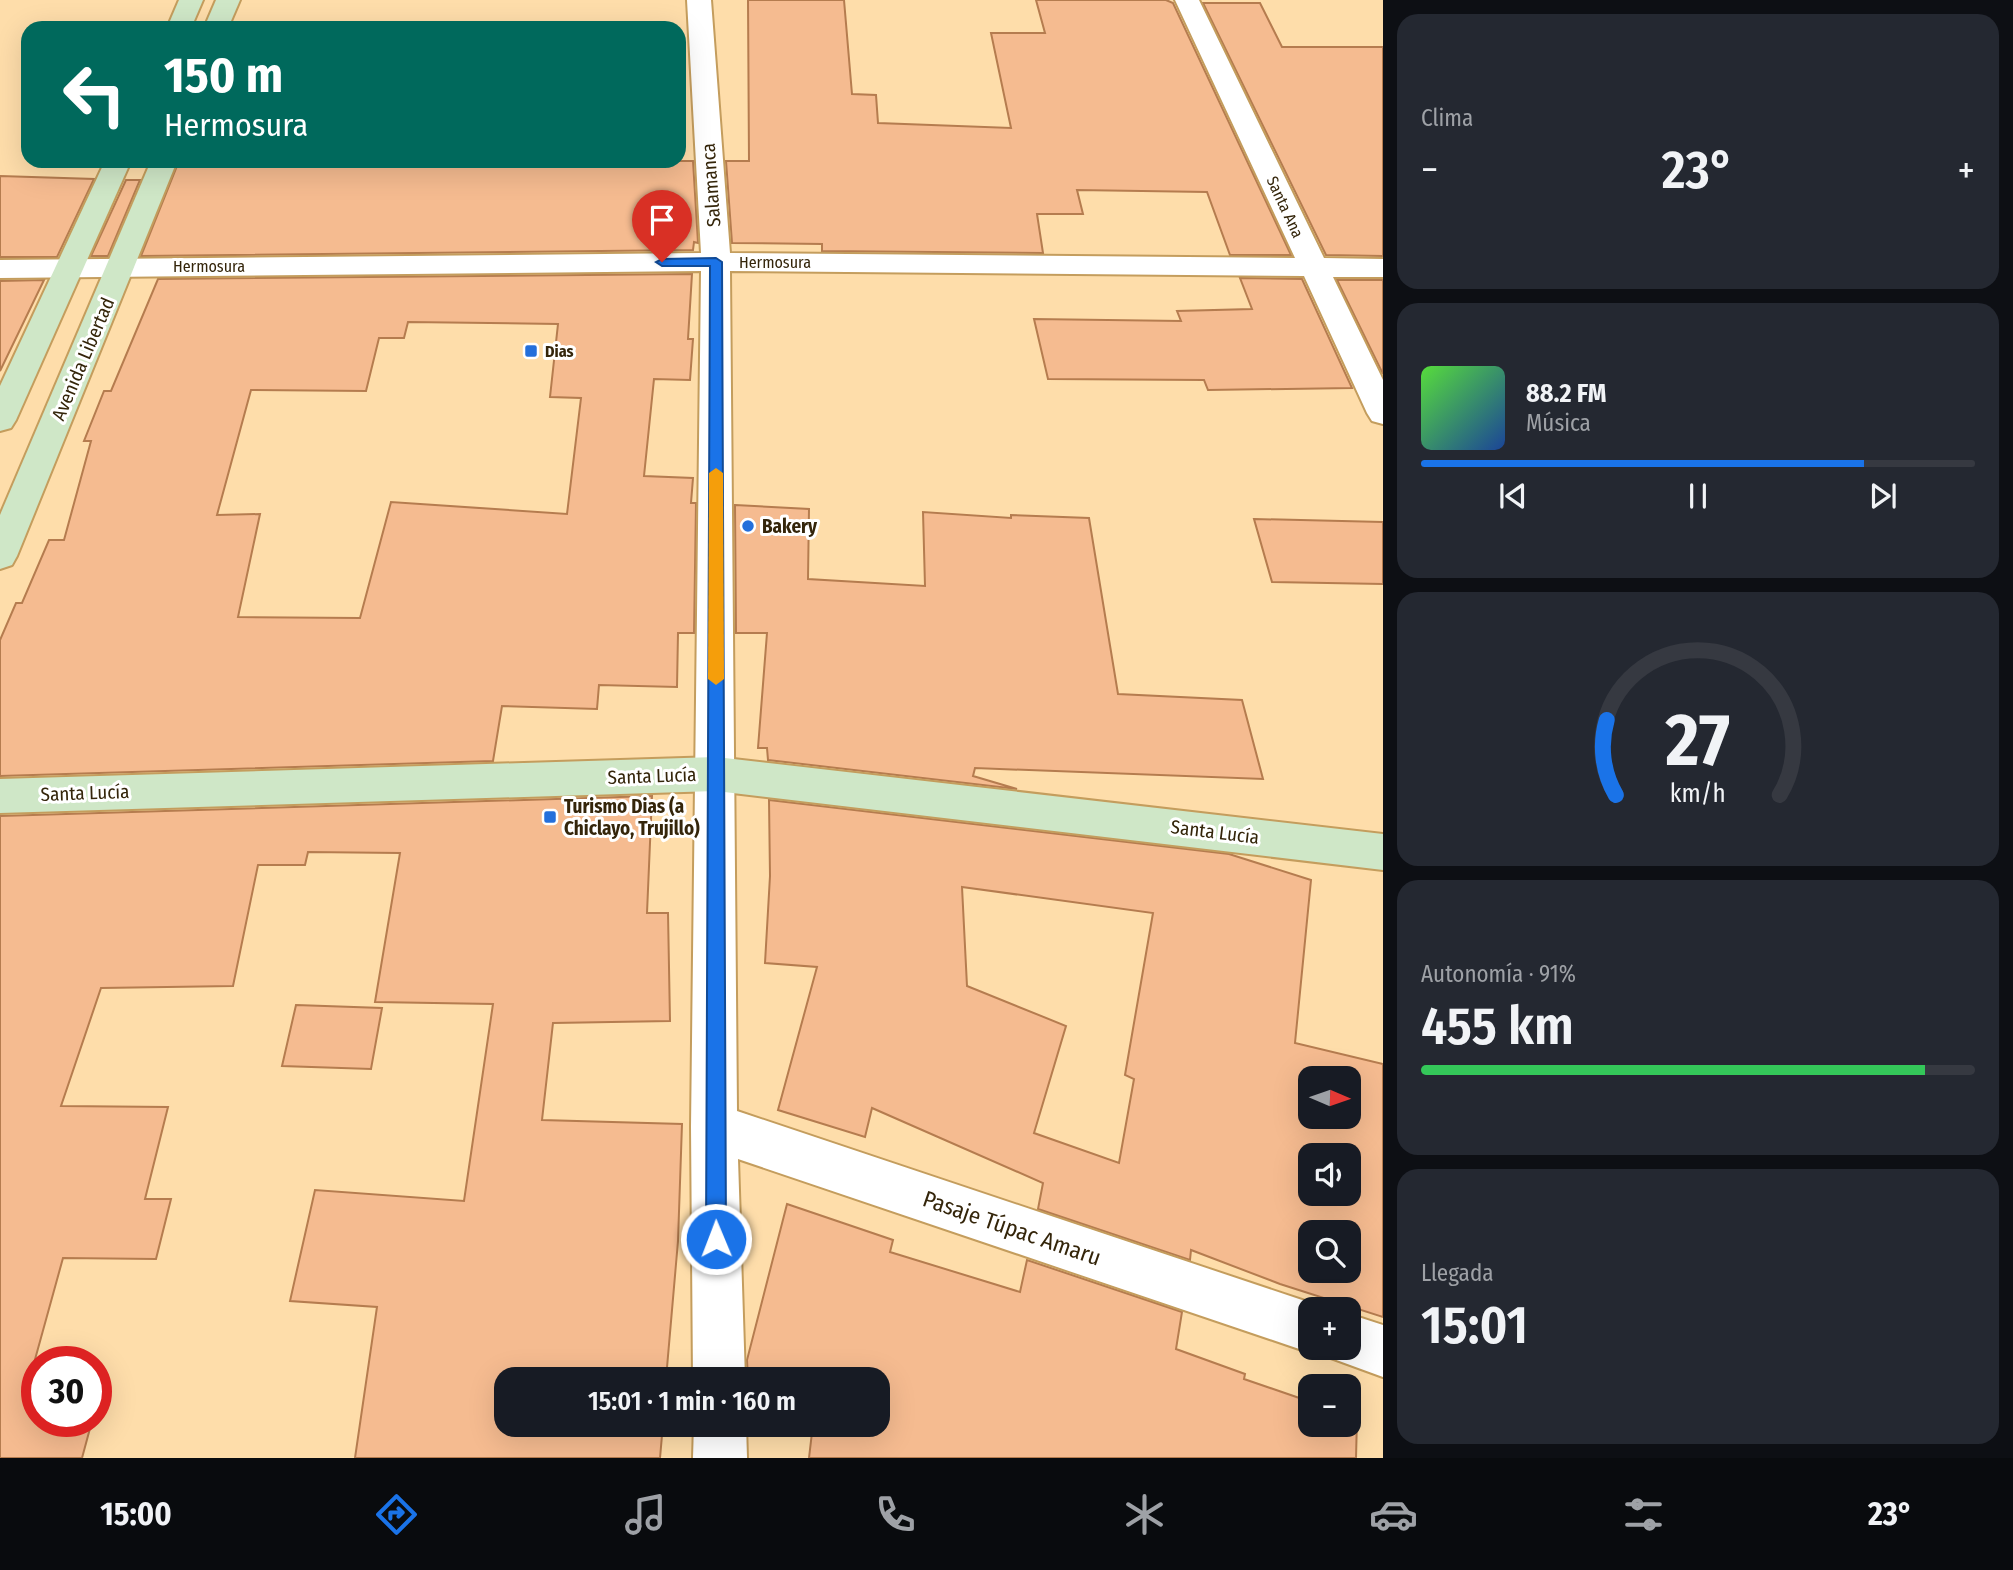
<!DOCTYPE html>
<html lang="es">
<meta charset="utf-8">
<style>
:root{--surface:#171b24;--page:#242831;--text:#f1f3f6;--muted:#9ea1a6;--line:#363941;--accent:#1a73e8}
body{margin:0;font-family:"Fira Sans Condensed",sans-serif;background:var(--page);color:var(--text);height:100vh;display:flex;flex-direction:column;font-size:26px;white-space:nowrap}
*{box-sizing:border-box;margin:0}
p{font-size:23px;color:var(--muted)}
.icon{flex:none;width:38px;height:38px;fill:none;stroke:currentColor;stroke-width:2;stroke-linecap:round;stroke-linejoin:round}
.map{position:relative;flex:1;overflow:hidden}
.sheet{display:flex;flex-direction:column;gap:14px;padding:14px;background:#0d0f14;width:630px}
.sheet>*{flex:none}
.guide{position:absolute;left:21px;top:21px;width:665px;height:147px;border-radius:21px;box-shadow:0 7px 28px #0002;background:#00695c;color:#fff;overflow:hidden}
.needle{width:46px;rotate:92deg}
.controls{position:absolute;left:1298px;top:1066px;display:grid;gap:14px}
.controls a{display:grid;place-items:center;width:63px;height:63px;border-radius:14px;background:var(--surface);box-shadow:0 7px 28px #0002;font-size:35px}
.speed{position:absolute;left:21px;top:1346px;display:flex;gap:14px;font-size:35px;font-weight:700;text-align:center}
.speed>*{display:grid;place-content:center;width:91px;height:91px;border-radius:50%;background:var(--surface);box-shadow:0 7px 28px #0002;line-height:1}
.speed .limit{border:10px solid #d22;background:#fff;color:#111}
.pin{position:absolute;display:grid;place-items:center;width:60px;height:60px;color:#fff;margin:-72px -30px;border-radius:50% 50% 50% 0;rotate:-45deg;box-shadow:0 0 7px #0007}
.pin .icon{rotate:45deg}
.me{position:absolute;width:77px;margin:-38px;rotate:359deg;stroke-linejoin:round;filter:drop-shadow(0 0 5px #0008)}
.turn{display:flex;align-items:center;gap:24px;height:147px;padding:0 28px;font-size:32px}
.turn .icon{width:91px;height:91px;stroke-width:2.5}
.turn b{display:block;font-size:49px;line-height:60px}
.big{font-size:52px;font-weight:600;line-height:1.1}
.sheet .widget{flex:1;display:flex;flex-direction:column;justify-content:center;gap:10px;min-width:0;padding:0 24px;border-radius:21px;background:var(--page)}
.sheet .dial{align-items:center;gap:0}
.dial svg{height:182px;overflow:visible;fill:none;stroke:var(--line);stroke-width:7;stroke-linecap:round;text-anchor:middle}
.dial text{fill:var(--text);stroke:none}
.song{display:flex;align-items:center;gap:21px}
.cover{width:84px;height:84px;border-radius:10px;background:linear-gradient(135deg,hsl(110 70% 55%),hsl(220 70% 35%))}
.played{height:7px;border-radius:4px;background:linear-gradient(90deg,var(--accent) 80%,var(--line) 80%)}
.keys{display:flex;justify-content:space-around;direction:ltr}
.heat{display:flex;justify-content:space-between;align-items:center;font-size:38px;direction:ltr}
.charge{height:10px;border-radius:5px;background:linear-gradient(90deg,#34c759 91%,var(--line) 0)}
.trip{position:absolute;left:494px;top:1367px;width:396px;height:70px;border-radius:21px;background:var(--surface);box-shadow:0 7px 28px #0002;font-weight:600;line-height:70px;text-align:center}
.menu{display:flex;height:112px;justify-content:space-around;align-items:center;background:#090b0e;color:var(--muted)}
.menu .icon{width:49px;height:49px}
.menu .on{color:var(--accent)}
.menu b{font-size:32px;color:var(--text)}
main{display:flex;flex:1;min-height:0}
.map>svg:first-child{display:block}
</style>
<main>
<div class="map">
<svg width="1383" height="1458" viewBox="0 0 1383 1458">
<rect width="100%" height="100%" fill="#feddaa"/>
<!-- building -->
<g fill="#f5bb90" stroke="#b57c4f" stroke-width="2" fill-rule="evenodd">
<polygon points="748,0 844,0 852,94 876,95 878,123 1011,128 991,33 1045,33 1036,0 1166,0 1173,3 1291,255 1230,255 1207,192 1077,190 1083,214 1037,214 1043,253 822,251 822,244 732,243 726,161 749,161"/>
<polygon points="1203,3 1260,3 1282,47 1383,47 1383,256 1326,255"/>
<polygon points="179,161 693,161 698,243 694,242 693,250 141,256"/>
<polygon points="0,176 94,179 57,257 0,257"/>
<polygon points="126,180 140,180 108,256 91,256"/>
<path d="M692,274L688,339H693L690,380L654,379L644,476L693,478L691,503H696L694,633H678L677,687L599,685L597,709L502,706L493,761L0,776V640L16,603H22L49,540H64L91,441H84L104,391H111L158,279ZM408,322L558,324L550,397L581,398L567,514L391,502L360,618L238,617L260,514L217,515L251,390L366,391L379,338H404Z"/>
<polygon points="1240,278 1302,279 1352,388 1208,390 1204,380 1048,379 1034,319 1181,321 1177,311 1252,309"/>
<polygon points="44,280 0,371 0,281"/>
<polygon points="1337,280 1383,280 1383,374"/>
<polygon points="735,505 809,509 808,579 925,586 923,512 1011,518 1011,515 1089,518 1118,694 1242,700 1263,779 975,768 973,776 1017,789 768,760 767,748 758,748 767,633 736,633"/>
<polygon points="1254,519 1383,522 1383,584 1272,582"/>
<polygon points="652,796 647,913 668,913 670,1021 553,1023 542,1120 682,1124 678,1241 666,1379 506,1379 506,1424 663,1424 660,1458 355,1458 377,1307 290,1301 315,1190 464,1201 493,1004 375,1002 400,853 308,852 305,865 258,865 233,986 101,988 61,1106 168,1107 145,1199 171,1199 156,1259 63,1258 26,1392 37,1393 37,1421 92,1421 82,1458 0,1458 0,816"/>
<path d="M769,800L1229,854L1311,880L1295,1043L1383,1064V1317L1280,1284L1191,1250L1190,1260L1038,1209L1043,1183L872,1108L865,1137L778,1110L817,967L765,963L770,876ZM962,887L1153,913L1125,1075L1134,1079L1119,1163L1034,1133L1066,1026L967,986ZM1311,1078H1349V1116H1311ZM1311,1155H1349V1194H1311ZM1311,1232H1349V1270H1311Z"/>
<polygon points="296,1005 382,1008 371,1069 282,1066"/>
<polygon points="787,1204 893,1240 890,1252 1020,1292 1027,1260 1182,1312 1176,1349 1245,1374 1244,1379 1311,1402 1311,1424 1349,1424 1349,1415 1357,1418 1356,1458 809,1458 813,1424 877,1424 877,1379 748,1379 747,1360"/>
</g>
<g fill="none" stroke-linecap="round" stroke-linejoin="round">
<!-- street casing -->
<g stroke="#c49d5d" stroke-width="4">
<g id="street">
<polygon points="687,0 711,0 730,253 1295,258 1175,0 1199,0 1324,258 1383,259 1383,277 1333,277 1383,380 1383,424 1372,421 1367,413 1304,276 730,271 737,1111 1311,1303 1327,1309 1311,1309 1311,1348 1325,1348 1311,1353 738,1159 745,1379 693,1379 691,1127 701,271 0,278 0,260 701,253"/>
<polygon points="1349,1314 1383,1325 1383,1377 1331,1358 1327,1348 1349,1348"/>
<polygon points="694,1424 746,1424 747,1458 693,1458"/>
</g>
</g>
<!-- secondary casing -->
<g stroke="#c49d5d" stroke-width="4">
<g id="secondary">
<polygon points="179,0 203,0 191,28 167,28"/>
<polygon points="216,0 240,0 228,28 204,28"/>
<polygon points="105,161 131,161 16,420 11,428 0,431 0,386"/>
<polygon points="151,161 177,161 17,556 12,565 0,569 0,515"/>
<polygon points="716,757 1383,834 1383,870 716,791 0,813 0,779"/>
</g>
</g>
<!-- street -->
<use href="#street" fill="#fff" fill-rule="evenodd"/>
<!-- secondary -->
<use href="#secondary" fill="#cfe7c7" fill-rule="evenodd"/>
</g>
<!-- route -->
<polygon fill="#1a73e8" stroke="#114b97" stroke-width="2" points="716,258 722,262 726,1239 723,1246 716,1249 709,1246 706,1239 710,266 662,266 656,262 662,259"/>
<!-- slow -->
<polygon fill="#f59e0b" points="716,468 723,473 724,679 716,685 708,679 709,473"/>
<!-- markers -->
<g fill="#246fdb" stroke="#fff" stroke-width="2.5">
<rect x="524" y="344" width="14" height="14" rx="3.5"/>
<circle cx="748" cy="526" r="7"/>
<rect x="543" y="810" width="14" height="14" rx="3.5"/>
</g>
<g text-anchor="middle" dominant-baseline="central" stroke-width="6" stroke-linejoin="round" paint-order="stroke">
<!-- far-street labels -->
<g font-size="16" fill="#34250a" stroke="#fff">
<text transform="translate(1285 207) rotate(65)">Santa Ana</text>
<text x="775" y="262">Hermosura</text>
<text x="209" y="266">Hermosura</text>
</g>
<!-- far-poi labels -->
<g font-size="16" font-weight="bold" fill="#34250a" stroke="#fff" text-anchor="start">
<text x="545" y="351">Dias</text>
</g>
<!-- street labels -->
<g font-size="19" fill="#34250a" stroke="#fff">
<text transform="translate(711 185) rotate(-94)">Salamanca</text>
<text transform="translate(83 359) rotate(-67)">Avenida Libertad</text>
<text transform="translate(652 776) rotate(-2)">Santa Lucía</text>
<text transform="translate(85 793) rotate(-2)">Santa Lucía</text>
<text transform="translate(1215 832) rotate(7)">Santa Lucía</text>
</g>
<!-- poi labels -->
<g font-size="19" font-weight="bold" fill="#34250a" stroke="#fff" text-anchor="start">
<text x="762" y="526">Bakery</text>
<text x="564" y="806">Turismo Dias (a<tspan x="564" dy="22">Chiclayo, Trujillo)</tspan></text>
</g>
<!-- near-street labels -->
<g font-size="23" fill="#34250a" stroke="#fff">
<text transform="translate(1012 1228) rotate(19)">Pasaje Túpac Amaru</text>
</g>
</g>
</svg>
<div class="controls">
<a><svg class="needle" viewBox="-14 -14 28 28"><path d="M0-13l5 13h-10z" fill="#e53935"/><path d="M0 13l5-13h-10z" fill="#9ea1a6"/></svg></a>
<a><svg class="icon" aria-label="sound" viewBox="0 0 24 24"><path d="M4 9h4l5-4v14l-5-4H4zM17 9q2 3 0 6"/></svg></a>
<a><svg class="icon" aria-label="search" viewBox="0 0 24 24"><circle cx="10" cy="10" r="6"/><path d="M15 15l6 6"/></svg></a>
<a>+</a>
<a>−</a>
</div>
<div class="speed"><div class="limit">30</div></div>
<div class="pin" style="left:662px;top:262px;background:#d93025"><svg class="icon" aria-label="arrive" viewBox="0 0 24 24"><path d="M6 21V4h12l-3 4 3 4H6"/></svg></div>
<svg class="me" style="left:716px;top:1239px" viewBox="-20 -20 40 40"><circle r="17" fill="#1a73e8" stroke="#fff" stroke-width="3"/><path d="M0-11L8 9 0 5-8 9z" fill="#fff"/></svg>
<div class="trip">15:01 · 1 min · 160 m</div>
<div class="guide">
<div class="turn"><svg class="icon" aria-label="left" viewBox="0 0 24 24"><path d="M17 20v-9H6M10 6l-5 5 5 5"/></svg><div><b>150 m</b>Hermosura</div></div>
</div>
</div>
<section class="sheet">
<div class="widget"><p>Clima</p>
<div class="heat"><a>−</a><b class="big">23°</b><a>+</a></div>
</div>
<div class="widget">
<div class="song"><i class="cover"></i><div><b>88.2 FM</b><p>Música</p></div></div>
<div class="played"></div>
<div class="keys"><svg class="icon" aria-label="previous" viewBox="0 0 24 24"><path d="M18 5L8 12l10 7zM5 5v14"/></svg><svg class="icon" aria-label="pause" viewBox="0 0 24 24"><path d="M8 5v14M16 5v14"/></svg><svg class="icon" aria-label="next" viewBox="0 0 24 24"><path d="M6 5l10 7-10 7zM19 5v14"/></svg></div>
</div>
<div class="widget dial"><svg viewBox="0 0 100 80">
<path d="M14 69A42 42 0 1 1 86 69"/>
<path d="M14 69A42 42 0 0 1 10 36" stroke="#1a73e8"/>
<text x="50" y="56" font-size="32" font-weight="700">27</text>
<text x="50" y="72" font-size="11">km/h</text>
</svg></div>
<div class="widget"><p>Autonomía · 91%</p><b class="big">455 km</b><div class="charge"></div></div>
<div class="widget"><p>Llegada</p><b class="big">15:01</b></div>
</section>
</main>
<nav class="menu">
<b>15:00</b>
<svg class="icon on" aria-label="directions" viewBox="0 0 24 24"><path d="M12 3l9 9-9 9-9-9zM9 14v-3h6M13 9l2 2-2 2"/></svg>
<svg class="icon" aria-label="music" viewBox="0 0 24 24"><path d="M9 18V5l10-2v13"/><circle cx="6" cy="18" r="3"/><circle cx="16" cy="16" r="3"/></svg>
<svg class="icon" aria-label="phone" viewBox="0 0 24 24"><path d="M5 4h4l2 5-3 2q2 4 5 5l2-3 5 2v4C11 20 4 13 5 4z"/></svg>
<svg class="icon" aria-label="climate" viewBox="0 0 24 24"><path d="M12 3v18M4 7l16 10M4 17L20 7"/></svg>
<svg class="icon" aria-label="car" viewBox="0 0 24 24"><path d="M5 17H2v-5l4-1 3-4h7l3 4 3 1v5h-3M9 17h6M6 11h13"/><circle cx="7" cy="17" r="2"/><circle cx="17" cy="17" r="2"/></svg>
<svg class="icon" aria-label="filters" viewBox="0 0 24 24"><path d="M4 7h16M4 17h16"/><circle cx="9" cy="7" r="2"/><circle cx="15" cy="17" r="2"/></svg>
<b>23°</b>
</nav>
